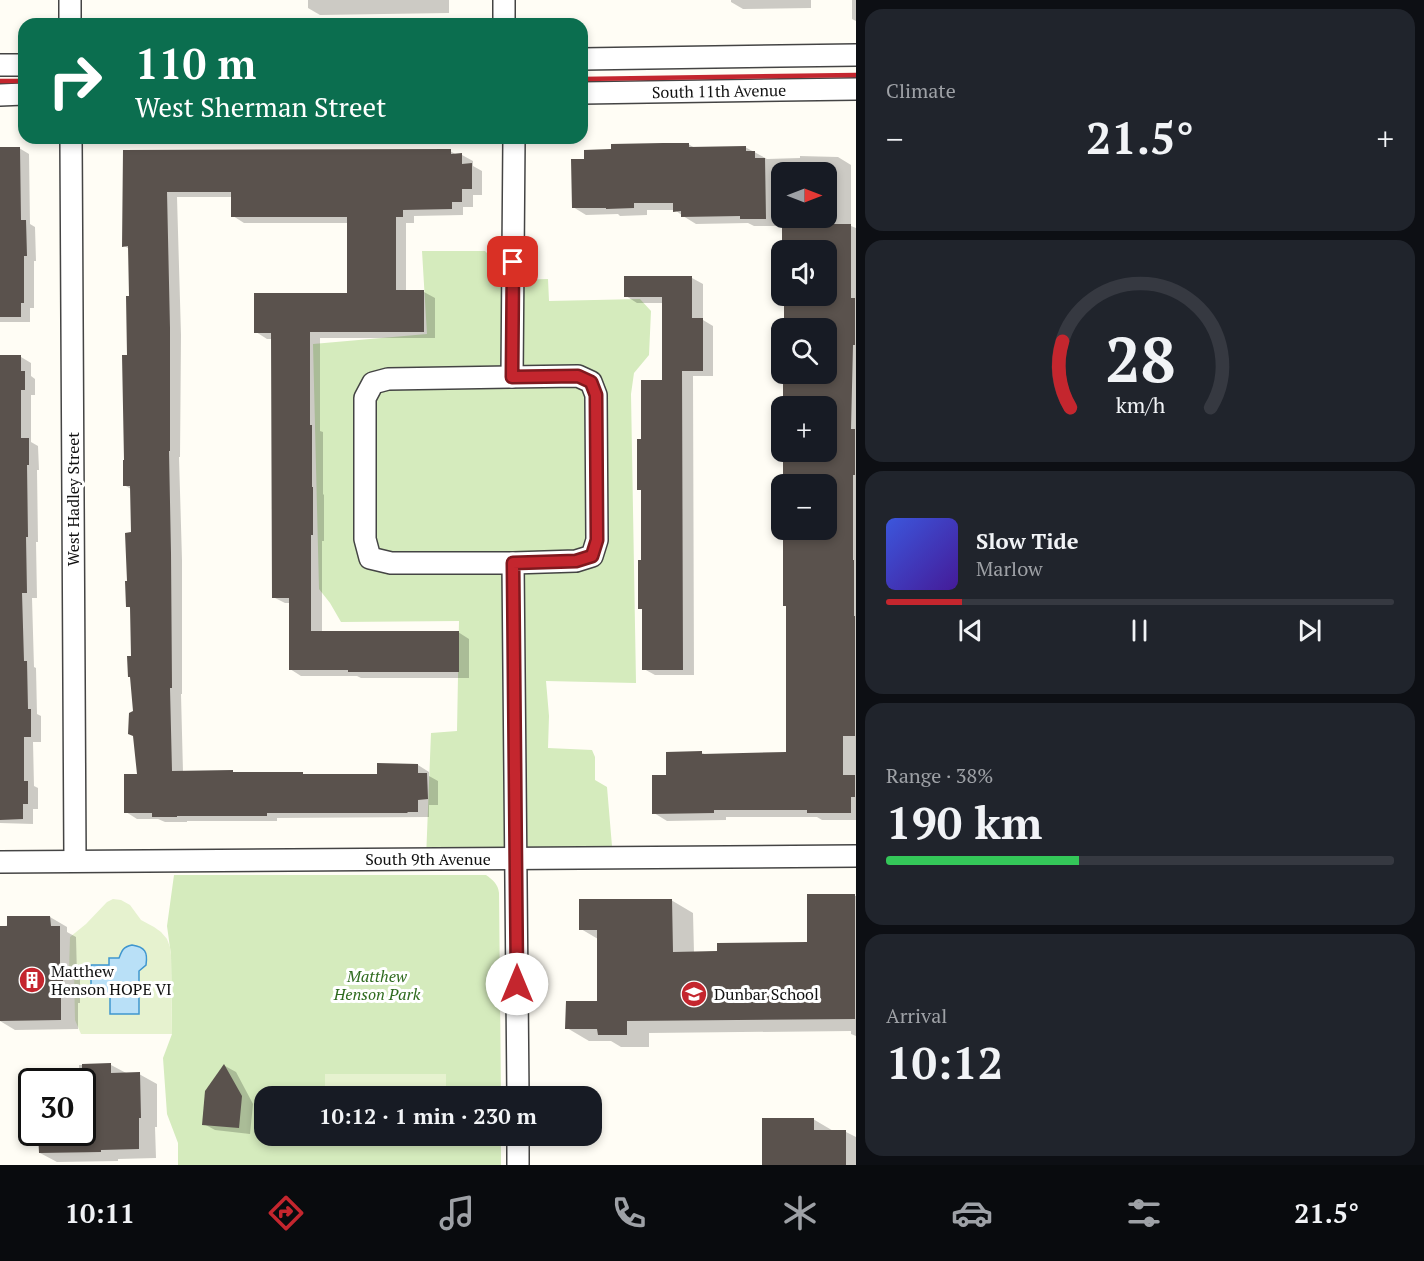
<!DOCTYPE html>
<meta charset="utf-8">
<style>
:root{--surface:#171b24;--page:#20242c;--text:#f1f3f6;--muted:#9ea1a6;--line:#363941;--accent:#c4262e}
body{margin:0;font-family:"PT Serif",serif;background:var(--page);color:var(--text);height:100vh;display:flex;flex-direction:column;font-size:22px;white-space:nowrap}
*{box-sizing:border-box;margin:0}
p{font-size:20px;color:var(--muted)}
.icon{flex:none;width:33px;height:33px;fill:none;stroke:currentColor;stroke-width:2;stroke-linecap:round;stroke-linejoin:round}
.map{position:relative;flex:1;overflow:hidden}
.details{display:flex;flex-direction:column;gap:9px;padding:9px;background:#0d0f14;width:568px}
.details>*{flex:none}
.hud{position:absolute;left:18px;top:18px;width:570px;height:126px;border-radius:18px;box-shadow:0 3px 9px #0003;background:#0b6e4f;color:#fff;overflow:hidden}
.needle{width:39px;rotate:90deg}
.controls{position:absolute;left:771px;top:162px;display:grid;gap:12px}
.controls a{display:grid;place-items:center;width:66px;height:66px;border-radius:12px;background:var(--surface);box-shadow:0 3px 9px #0003;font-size:30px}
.speed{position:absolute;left:18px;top:1068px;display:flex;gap:12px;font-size:30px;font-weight:700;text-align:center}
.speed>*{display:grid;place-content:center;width:78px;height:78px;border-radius:50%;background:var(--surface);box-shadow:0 3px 9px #0003;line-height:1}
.speed .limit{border:3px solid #111;border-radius:9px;background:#fff;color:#111}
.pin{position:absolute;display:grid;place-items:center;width:51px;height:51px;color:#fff;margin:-26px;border-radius:12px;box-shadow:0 3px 9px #0006}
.me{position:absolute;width:66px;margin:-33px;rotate:0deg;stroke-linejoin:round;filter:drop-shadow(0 0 4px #0008)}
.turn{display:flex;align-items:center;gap:21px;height:126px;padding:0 18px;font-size:27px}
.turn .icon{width:78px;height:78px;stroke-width:2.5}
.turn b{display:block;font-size:42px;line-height:51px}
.big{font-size:45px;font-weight:700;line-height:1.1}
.details .card{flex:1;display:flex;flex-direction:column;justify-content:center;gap:9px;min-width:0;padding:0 21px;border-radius:18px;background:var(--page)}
.details .dial{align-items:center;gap:0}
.dial svg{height:156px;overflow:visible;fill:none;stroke:var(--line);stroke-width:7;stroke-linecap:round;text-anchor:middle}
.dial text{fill:var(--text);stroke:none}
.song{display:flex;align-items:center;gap:18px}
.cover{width:72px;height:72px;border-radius:9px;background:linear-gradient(135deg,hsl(230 70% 55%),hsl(260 70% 35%))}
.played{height:6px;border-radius:3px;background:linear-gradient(90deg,var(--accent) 15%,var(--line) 15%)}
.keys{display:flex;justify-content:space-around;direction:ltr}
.heat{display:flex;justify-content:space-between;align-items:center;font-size:33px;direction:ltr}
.charge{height:9px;border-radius:4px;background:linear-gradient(90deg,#34c759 38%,var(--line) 0)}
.trip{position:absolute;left:254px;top:1086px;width:348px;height:60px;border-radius:18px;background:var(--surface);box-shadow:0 3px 9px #0003;font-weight:700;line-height:60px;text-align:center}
.tab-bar{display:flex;height:96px;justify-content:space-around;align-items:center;background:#090b0e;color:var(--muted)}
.tab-bar .icon{width:42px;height:42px}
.tab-bar .selected{color:var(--accent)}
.tab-bar b{font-size:27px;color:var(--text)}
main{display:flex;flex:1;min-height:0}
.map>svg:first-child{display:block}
</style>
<main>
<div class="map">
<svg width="856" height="1165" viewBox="0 0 856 1165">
<rect width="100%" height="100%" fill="#fffdf5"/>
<!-- green -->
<g fill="#d5ebbd">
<polygon points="422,251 485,251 512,280 548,279 549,301 640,299 651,311 649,355 634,373 631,394 636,683 546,681 549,716 548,748 592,750 595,757 595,780 607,787 613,858 426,859 431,733 457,731 459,621 341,622 330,603 319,589 313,344 427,334"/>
<path d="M174,875H486C493,880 498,884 499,893L501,1096H264V1136H501V1165H178V1143L167,1114L163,1058L172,1034L171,955L167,926Z"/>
</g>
<!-- pitch -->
<g fill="#e6f2cf">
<polygon points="113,899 121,900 130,905 141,920 154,927 161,932 167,939 170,947 171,955 172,1034 81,1034 75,1020 74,970 69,970 70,937 86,924 107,902"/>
<rect x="325" y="1074" width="121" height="22"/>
<rect x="326" y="1136" width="120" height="8"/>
</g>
<!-- water -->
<path fill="#b9e0f7" stroke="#3f96cf" stroke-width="1.5" d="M132,945C145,947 148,952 146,965L139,971V1014H110V995H102L101,986H91V965H109V958H119C122,950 123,947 132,945Z"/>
<!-- shadow -->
<g fill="#0003" fill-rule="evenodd">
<polygon points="308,0 449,0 449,13 320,15 308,8"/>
<polygon points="731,0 811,0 811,8 743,9 731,2"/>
<polygon points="852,0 856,0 856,21 852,19"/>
<path d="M688,144L695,148L745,147L767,159L800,158V156L838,157L851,165V226L856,228V820H822L817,817H726V820L667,821L654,813L667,776V753H702L707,755L787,754V607L784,605L783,530H826V484H785V452H826V406H784V401L785,374H826V328H786V296H826V250H783V226H754L748,223L696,224L683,216L675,210H647V215L620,216L618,214L586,215L573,207ZM782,172H826V218H782Z"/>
<polygon points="19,148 29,154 30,224 35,227 36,261 34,261 34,308 30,308 30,322 0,322 0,149"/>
<polygon points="450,151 457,155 462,155 473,161 473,166 482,171 482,195 473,195 473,207 463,207 463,215 414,216 414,223 406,223 406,292 424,292 435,298 435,338 320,338 320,431 323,432 323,494 324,495 324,541 322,541 322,632 458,632 469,639 469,678 361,678 357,676 301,676 290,669 290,603 285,603 273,597 273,339 267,339 256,332 349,294 349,223 244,223 233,216 233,197 177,197 181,335 180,457 179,457 182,560 182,694 181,694 183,772 302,773 306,776 379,776 418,765 429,772 429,776 438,781 438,805 429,805 429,817 277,818 277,821 187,821 187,822 165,822 158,819 137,819 126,812 138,776 134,711 131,608 127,606 133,533 131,489 124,485 131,297 130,249 124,246 124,152"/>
<polygon points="692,278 703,284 703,320 713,326 713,376 693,376 694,675 655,675 644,669 644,610 640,608 643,561 643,491 639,489 643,441 663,381 663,303 637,303 626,296"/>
<polygon points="0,357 21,357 31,363 31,376 35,379 35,395 31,395 31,442 38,446 39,470 37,470 38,542 36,542 37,598 32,598 34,667 36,668 37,714 41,716 41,742 33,742 34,786 38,788 38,809 33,809 33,824 0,823"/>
<polygon points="808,896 856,896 856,1036 851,1034 851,1031 649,1033 649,1047 621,1047 611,1041 589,1041 567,1028 599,1003 598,939 581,929 671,900 693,913 694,953 808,943"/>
<polygon points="50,917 67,927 67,932 76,937 77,976 80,977 80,1003 78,1003 78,1029 15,1030 0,1021 0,927"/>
<polygon points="79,1065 111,1065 128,1074 139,1074 157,1084 157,1127 155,1127 156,1158 118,1159 118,1161 57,1162 40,1153 82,1132 82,1082 69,1082 69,1075 79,1075"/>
<polygon points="225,1066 236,1072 253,1104 250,1134 215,1130 204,1124"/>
<polygon points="813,1119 835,1132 846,1132 856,1137 856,1165 763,1165"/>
</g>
<!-- building -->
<g fill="#5a524d">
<polygon points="663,143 689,143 689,147 746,146 746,151 755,151 755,158 765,158 766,219 740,219 740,216 681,217 681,211 673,212 673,203 634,203 634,208 606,209 606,208 572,208 571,159 584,159 584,150 611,149 611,144"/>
<polygon points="0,147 20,147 21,220 26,220 27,256 24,256 24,303 21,303 21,317 0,317"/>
<polygon points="451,149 451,154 462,153 462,164 472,163 472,189 462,189 462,202 452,202 452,209 403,210 403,217 396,217 396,290 424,290 424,332 310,332 310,425 312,425 312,487 313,487 313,535 311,535 311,631 459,631 459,672 348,672 348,670 289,670 289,598 272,598 271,333 254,333 254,293 347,293 347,217 231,217 231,192 167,192 170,328 170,451 169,451 171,553 172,688 170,688 172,771 233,770 233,772 303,772 303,774 377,774 377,763 418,764 418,773 427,773 428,799 418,800 418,812 407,812 408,813 267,813 267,816 177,816 177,817 152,817 152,813 124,813 124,774 137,774 133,736 128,734 129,713 133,711 130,677 128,677 127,656 131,656 130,607 126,607 125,581 127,581 125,533 131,532 130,486 123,486 123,460 124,460 122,355 127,355 126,296 129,296 128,246 122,247 123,150"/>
<polygon points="782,224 851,224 851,298 855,298 855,345 853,345 851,429 855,429 855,475 853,475 853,560 854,560 854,616 855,616 855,736 843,736 843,775 855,775 855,797 851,797 851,813 807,813 807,810 714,810 714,813 652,814 652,775 666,775 666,752 702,751 702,754 786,752 786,606 783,606 783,530 826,530 826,475 783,475 783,452 826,452 826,401 783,401 783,374 826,374 826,328 784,328 784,298 826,298 826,250 782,250"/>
<polygon points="624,276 692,276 692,318 703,318 703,371 682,371 683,670 642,670 642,609 638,609 638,560 641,560 641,490 637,490 637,439 641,439 641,380 662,380 662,297 624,297"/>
<polygon points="0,355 21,355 21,371 25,371 25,390 21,390 21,438 29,438 29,465 27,465 28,537 26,537 27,593 22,593 24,661 27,661 28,709 31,709 31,737 24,737 24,781 28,781 28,804 23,804 23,819 0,820"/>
<polygon points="807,894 855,894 855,1019 627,1021 627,1035 598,1035 597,1029 565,1029 566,1001 597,1001 597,930 579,930 579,899 672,899 673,952 717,951 717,943 807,942"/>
<polygon points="7,916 50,916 51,926 60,926 60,966 63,966 63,994 61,994 61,1020 0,1021 0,926 7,926"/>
<polygon points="111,1063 111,1073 140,1072 141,1118 139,1118 139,1149 101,1150 101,1152 39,1153 38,1132 82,1132 82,1064"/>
<polygon points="224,1064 242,1096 239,1128 202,1125 205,1091"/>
<polygon points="762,1118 814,1118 814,1130 846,1130 846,1165 762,1165"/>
</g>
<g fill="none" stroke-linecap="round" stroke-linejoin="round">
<!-- street casing -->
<g stroke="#444" stroke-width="24">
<g id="street">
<polyline points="70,0 70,24"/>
<polyline points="504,0 504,24"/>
<polyline points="582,59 856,55"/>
<polyline points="0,65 24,65"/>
<polyline points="582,93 856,89"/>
<polyline points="0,95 24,94"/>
<polyline points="71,138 75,860"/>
<polygon points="578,376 591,382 596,395 597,540 592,556 576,561 513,563 391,563 370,558 365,539 365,398 373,383 388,379"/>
<polyline points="512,377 514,138"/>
<polyline points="513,563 518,1096"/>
<polyline points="0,862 856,856"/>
<polyline points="518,1136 518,1165"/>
</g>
</g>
<!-- street -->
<use href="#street" stroke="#fff" stroke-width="21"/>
<!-- rail -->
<g stroke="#c4262e" stroke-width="4.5">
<polyline points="582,79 856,75"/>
<polyline points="0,81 24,81"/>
</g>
</g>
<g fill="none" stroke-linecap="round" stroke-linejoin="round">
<!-- route casing -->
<g stroke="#7f191e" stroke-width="15">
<polyline id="route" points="513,262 512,377 578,376 591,382 596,395 597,540 592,556 576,561 513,563 517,984"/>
</g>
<!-- route -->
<use href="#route" stroke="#c4262e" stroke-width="10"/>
</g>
<!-- icons -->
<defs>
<g id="building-disc" transform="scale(1.35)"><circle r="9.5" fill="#c4262e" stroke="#fff"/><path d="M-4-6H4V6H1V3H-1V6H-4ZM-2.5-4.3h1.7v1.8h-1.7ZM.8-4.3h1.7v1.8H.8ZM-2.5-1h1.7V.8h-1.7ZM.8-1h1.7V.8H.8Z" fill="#fff"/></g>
<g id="school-disc" transform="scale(1.35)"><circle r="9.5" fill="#c4262e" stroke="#fff"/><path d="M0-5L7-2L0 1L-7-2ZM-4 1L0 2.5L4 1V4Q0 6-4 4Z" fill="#fff"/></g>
</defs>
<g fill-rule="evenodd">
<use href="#building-disc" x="32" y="980"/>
<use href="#school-disc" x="694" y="994"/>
</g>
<g text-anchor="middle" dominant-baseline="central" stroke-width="6" stroke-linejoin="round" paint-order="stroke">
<!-- street labels -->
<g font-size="16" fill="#111" stroke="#fff">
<text transform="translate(719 91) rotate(-1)">South 11th Avenue</text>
<text transform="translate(73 499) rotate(-90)">West Hadley Street</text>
<text x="428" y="859">South 9th Avenue</text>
</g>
<!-- poi labels -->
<g font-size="16" fill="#111" stroke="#fff" text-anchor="start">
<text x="51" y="971">Matthew<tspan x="51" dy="18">Henson HOPE VI</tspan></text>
<text x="714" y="994">Dunbar School</text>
</g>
<!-- park labels -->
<g font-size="16" font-style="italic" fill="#2f6b1f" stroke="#fff">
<text x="377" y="976">Matthew<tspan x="377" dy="18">Henson Park</tspan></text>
</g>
</g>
</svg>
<div class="controls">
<a><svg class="needle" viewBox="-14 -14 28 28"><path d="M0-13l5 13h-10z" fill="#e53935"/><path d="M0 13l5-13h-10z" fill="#9ea1a6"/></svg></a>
<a><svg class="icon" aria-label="sound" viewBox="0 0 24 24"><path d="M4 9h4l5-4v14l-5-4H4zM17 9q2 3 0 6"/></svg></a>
<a><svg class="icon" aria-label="search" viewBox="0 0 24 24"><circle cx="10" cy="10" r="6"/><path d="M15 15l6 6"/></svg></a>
<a>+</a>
<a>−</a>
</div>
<div class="speed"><div class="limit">30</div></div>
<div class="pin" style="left:513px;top:262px;background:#d93025"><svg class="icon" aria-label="arrive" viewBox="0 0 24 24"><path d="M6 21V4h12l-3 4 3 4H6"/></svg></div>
<svg class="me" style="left:517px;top:984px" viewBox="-20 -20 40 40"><circle r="19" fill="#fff"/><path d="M0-13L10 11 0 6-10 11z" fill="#c4262e"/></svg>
<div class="trip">10:12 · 1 min · 230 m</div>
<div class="hud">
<div class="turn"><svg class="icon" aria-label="right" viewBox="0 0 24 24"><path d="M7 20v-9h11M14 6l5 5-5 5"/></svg><div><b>110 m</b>West Sherman Street</div></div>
</div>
</div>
<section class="details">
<div class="card"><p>Climate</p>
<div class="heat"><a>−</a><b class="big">21.5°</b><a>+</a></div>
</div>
<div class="card dial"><svg viewBox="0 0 100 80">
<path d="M14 69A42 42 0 1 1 86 69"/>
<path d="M14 69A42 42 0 0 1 10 35" stroke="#c4262e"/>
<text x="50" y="56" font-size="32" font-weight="700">28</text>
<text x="50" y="72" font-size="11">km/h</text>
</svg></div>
<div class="card">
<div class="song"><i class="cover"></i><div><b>Slow Tide</b><p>Marlow</p></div></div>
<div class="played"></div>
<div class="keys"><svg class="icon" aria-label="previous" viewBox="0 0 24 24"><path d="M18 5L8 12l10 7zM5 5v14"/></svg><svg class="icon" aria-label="pause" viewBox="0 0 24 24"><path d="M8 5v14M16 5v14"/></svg><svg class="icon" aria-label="next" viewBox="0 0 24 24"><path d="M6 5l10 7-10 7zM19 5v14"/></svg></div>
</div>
<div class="card"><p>Range · 38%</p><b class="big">190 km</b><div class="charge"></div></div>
<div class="card"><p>Arrival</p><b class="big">10:12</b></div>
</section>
</main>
<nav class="tab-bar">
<b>10:11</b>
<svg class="icon selected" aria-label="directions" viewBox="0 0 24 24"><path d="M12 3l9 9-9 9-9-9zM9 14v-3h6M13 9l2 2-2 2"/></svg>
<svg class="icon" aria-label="music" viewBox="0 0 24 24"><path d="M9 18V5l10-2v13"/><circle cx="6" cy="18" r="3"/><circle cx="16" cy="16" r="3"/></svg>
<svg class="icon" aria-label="phone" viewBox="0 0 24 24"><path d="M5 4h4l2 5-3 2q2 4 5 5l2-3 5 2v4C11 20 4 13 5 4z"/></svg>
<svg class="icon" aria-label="climate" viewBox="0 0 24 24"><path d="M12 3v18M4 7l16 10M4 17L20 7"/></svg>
<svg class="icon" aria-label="car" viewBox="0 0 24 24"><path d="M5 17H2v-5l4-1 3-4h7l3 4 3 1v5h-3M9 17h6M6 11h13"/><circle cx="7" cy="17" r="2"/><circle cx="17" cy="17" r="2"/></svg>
<svg class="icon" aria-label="filters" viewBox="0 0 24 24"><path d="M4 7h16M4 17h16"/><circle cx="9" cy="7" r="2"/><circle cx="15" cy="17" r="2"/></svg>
<b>21.5°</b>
</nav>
